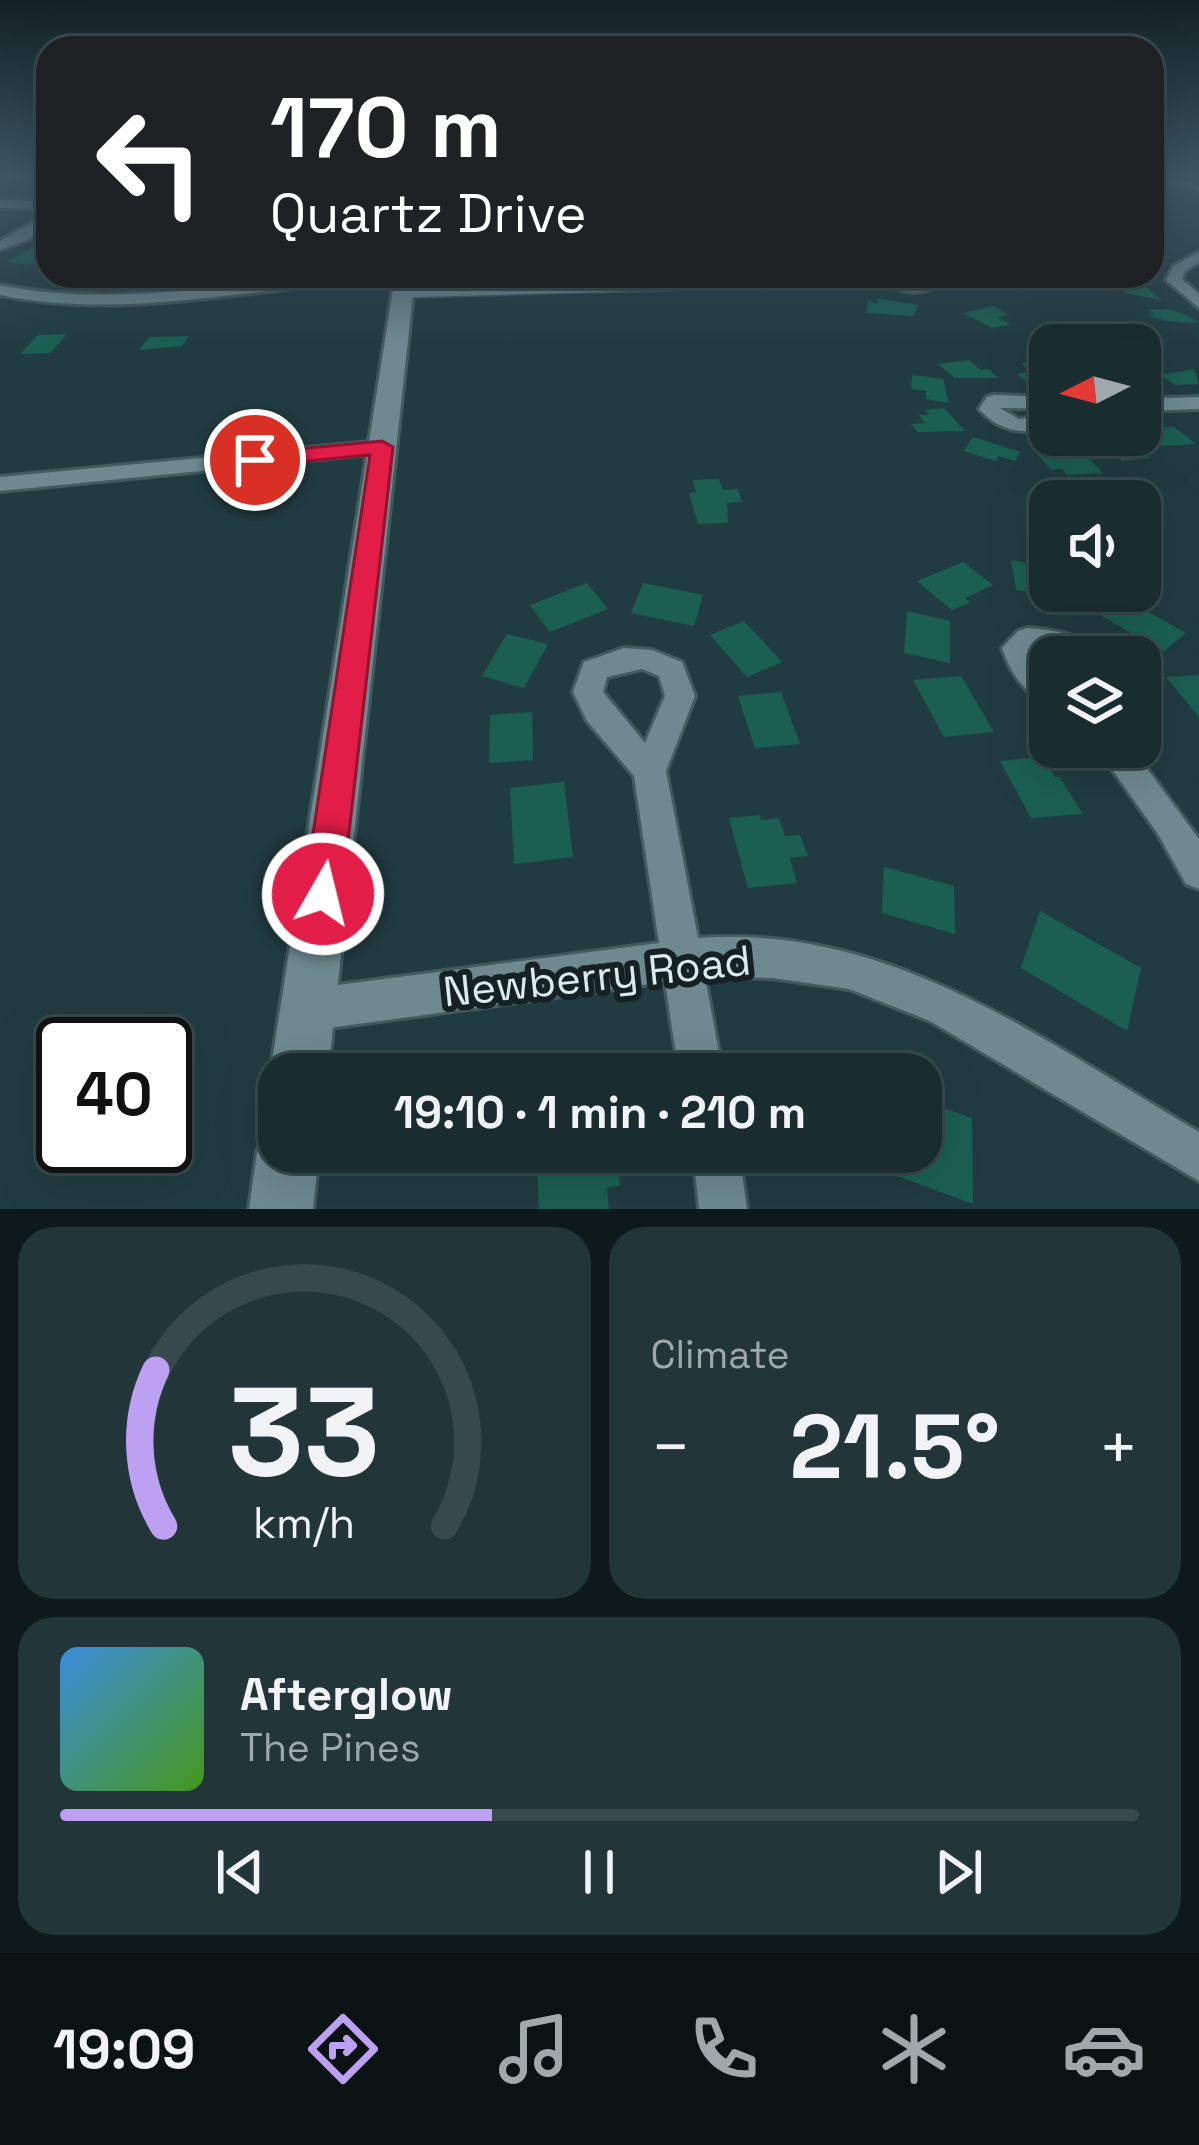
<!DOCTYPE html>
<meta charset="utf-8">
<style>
:root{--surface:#192d31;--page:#223539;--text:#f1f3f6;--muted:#9fa8ab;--line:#37494d;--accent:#bca0f2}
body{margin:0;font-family:"Space Grotesk",sans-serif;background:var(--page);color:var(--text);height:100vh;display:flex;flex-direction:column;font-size:45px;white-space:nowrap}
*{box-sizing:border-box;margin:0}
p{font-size:39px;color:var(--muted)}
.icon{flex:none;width:66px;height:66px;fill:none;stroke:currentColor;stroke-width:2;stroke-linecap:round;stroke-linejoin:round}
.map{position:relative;height:1209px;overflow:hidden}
.side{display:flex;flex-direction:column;gap:18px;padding:18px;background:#0e191b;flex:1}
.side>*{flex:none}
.guide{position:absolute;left:36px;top:36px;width:1128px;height:252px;border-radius:36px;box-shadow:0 12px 48px #0002,0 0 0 3px var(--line);background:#202124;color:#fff;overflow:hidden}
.needle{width:78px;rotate:264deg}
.buttons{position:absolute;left:1029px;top:324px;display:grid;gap:24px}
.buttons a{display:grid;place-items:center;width:132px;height:132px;border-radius:24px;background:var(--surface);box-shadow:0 12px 48px #0002,0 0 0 3px var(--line);font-size:60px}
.speed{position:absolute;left:36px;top:1017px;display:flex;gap:24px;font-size:60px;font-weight:700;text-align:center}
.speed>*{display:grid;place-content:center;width:156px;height:156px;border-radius:50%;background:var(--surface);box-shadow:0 12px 48px #0002,0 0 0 3px var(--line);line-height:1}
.speed .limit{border:6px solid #111;border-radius:18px;background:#fff;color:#111}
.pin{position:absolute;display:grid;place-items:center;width:102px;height:102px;color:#fff;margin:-51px;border:6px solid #fff;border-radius:50%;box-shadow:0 3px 12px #0007}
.me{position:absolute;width:132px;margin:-66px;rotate:8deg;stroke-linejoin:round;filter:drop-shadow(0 0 9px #0008)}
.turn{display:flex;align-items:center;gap:42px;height:252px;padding:0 36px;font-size:54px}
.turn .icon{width:156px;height:156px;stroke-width:2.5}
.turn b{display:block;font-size:84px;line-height:102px}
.big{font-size:90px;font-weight:800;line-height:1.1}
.side .tile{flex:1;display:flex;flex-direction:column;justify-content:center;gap:18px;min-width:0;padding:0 42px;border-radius:36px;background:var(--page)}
.side .dial{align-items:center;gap:0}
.dial svg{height:312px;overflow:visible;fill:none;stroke:var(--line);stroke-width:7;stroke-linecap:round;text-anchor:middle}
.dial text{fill:var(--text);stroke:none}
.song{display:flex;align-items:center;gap:36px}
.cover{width:144px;height:144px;border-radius:18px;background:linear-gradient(135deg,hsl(210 70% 55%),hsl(100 70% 35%))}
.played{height:12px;border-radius:6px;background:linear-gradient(90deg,var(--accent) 40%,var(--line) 40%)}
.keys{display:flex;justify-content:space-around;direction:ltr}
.heat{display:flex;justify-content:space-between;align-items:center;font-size:66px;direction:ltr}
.side .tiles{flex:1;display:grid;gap:18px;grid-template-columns:1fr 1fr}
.tile:last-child{grid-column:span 2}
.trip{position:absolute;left:258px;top:1053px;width:684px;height:120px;border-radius:36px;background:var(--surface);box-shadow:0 12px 48px #0002,0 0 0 3px var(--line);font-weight:800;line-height:120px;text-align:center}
.dock{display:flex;height:192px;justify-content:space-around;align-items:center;background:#0a1214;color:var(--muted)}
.dock .icon{width:84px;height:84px}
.dock .selected{color:var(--accent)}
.dock b{font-size:54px;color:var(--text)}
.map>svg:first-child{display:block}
</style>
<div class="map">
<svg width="1199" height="1209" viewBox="0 0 1199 1209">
<rect width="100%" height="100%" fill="#213c41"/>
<!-- building -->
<g fill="#1b5f53">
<polygon points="32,248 45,249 39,252 48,253 48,259 30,264 7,262"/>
<polygon points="1116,283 1142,284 1162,300 1125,293"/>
<polygon points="878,298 918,305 914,316 867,313 868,301 876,303"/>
<polygon points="993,306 1009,315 998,317 1011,325 992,328 963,313"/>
<polygon points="1169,309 1184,314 1199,323 1166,321 1147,315 1155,314 1148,310"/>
<polygon points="67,334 50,353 20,354 38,335"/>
<polygon points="189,336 182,346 139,350 149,337"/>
<polygon points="969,360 981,370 988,369 999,378 955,378 938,364"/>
<polygon points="1047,361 1050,377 1034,378 1038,382 1026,382 1017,373 1031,373 1021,363"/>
<polygon points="1194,369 1199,384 1175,385 1161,375"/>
<polygon points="912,375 943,379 949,403 926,399 926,391 911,389"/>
<polygon points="944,408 965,431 918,432 911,424 925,423 919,415 929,415 925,410"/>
<polygon points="1174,427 1196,444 1161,446 1141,429"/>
<polygon points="973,437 1020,452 1015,461 999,456 996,461 964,451"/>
<polygon points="1115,441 1134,443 1151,458 1122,461 1093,442"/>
<polygon points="1067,452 1087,456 1103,473 1067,475 1062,469 1051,470 1037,454"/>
<polygon points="719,479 723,490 738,489 742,502 727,503 728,523 698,524 689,493 696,492 693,480"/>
<polygon points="1011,560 1050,567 1050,591 1082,591 1084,598 1016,590"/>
<polygon points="963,562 993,585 965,598 970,602 952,610 917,581"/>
<polygon points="587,583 608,609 550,632 530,605"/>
<polygon points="643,583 703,595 694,626 631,613"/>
<polygon points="1122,597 1186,633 1163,652 1099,614"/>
<polygon points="907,611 950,621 950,663 904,653"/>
<polygon points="744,621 782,662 747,677 710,635"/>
<polygon points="507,634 548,644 524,688 482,676"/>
<polygon points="1199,675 1199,717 1166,677"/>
<polygon points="961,676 994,732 944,737 913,680"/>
<polygon points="781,692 800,744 755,748 738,696"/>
<polygon points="532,712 533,760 489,763 490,715"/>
<polygon points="1043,757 1055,777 1060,777 1083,814 1031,818 1000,761"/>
<polygon points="564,782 573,857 514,864 510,788"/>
<polygon points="760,815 761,820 779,818 785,836 800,835 808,856 790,858 797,883 748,888 729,818"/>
<polygon points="884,867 954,886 955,934 882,913"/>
<polygon points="1040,911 1141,968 1127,1031 1021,968"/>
<polygon points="921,1100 972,1118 973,1204 851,1159 852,1152 921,1152"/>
<polygon points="536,1152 616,1152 620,1186 607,1188 609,1209 539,1209"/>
</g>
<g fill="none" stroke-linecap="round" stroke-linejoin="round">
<!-- lane casing -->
<g stroke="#425b5e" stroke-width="12">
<polyline id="lane" points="403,293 715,284"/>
</g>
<!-- street casing -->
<g stroke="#425b5e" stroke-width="6">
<g id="street">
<polygon points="1155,178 1199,184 1199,192 1157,180"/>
<polygon points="0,200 48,201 48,209 0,208"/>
<polygon points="48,213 48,224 28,240 0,250 0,241"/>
<polygon points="1199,252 1199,262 1185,271 1182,279 1199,294 1199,308 1166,280 1173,266"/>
<path d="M310,276H375L367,281C244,289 123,320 0,295V285C104,306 206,288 310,276Z"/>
<path d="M879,276H896L909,282L927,281V276H943V283C923,296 896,295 879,276Z"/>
<path d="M994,395L1050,397V409L1000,408L1019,419L1050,416V428C1022,435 999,431 979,409L987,397Z"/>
<polygon points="1199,397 1199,409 1140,411 1140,399"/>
<polygon points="382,441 393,447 390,452 0,491 0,477"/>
<path d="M1028,628C1054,630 1088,635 1103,657H1064L1034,649L1035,661L1050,674V704C1025,696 1010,672 1002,648L1018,631Z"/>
<path d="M624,648L652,650L682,662L695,696L666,771L698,938C891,924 1040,1039 1199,1132V1181L930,1021L849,989L773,978L705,977L723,1074H679L665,982L307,1031L292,1025L286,1010L292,995L307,989L659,943L634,776L587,721L573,692L584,662ZM642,669L659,676L665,696L645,743L603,692L607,677Z"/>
<polygon points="1096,747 1131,747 1199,839 1199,889 1186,884 1158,834"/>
<polygon points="693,1152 739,1152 747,1209 699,1209"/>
</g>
</g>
<!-- secondary casing -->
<g stroke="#425b5e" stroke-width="6">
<g id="secondary">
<polygon points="395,276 415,276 328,1074 279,1074 279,1095 270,1074"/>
<polygon points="279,1125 279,1152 319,1152 313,1209 249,1209 257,1152 266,1130"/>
</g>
</g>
<!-- lane -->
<use href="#lane" stroke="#6e8a90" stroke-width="9"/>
<!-- street -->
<use href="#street" fill="#6e8a90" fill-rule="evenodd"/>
<!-- secondary -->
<use href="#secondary" fill="#6e8a90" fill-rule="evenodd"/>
</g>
<!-- sky -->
<linearGradient id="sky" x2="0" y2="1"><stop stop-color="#122124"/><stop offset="0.51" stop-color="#3d5665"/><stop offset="1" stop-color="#3d5665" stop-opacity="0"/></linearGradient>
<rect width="1199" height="347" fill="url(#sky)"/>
<!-- route -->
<polygon fill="#e11d48" stroke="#92132f" stroke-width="3" points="382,441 393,447 342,894 336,907 323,912 309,907 304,894 370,455 255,466 244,460 255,453"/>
<g text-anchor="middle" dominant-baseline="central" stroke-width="12" stroke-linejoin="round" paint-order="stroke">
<!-- near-street labels -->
<g font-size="42" fill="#daeaed" stroke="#152123">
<text transform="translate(597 976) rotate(-6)">Newberry Road</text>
</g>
</g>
</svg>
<div class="buttons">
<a><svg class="needle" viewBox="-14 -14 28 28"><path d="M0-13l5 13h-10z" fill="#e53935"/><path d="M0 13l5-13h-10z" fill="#9fa8ab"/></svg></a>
<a><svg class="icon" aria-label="sound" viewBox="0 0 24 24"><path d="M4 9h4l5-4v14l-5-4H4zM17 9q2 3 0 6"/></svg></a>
<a><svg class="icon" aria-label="layers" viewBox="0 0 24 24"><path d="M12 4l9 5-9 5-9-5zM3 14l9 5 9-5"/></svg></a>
</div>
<div class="speed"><div class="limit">40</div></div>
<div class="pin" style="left:255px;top:460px;background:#d93025"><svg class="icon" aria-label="arrive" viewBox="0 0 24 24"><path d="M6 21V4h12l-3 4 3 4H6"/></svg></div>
<svg class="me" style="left:323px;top:894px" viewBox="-20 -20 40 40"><circle r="17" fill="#e11d48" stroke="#fff" stroke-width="3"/><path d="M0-11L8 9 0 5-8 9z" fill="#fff"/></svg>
<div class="trip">19:10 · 1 min · 210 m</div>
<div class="guide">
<div class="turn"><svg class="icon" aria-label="left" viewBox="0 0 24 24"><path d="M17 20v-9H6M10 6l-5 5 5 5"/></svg><div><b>170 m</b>Quartz Drive</div></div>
</div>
</div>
<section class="side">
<div class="tiles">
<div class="tile dial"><svg viewBox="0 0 100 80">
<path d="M14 69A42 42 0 1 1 86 69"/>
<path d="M14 69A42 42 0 0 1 12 29" stroke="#bca0f2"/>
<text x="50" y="56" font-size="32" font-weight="700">33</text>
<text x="50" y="72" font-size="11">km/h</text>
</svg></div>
<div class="tile"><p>Climate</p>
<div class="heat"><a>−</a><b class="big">21.5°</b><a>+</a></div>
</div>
<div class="tile">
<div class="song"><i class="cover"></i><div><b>Afterglow</b><p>The Pines</p></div></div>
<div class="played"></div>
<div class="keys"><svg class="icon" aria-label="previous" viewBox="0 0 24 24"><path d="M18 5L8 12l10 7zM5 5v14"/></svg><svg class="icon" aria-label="pause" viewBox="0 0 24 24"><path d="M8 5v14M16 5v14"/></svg><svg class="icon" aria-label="next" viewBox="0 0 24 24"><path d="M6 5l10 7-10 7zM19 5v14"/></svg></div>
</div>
</div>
</section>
<nav class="dock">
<b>19:09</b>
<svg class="icon selected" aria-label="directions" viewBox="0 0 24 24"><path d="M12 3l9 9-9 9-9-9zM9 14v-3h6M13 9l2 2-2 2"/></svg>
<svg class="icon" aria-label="music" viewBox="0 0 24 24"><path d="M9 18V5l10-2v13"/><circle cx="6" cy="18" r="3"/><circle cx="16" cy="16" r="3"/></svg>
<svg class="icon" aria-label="phone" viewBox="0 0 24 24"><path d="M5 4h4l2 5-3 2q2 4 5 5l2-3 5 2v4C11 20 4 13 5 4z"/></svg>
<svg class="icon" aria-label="climate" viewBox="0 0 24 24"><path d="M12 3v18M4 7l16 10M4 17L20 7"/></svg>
<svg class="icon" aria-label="car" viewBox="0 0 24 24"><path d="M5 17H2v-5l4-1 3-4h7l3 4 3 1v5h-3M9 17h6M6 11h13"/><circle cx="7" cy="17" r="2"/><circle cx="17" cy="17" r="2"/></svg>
</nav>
